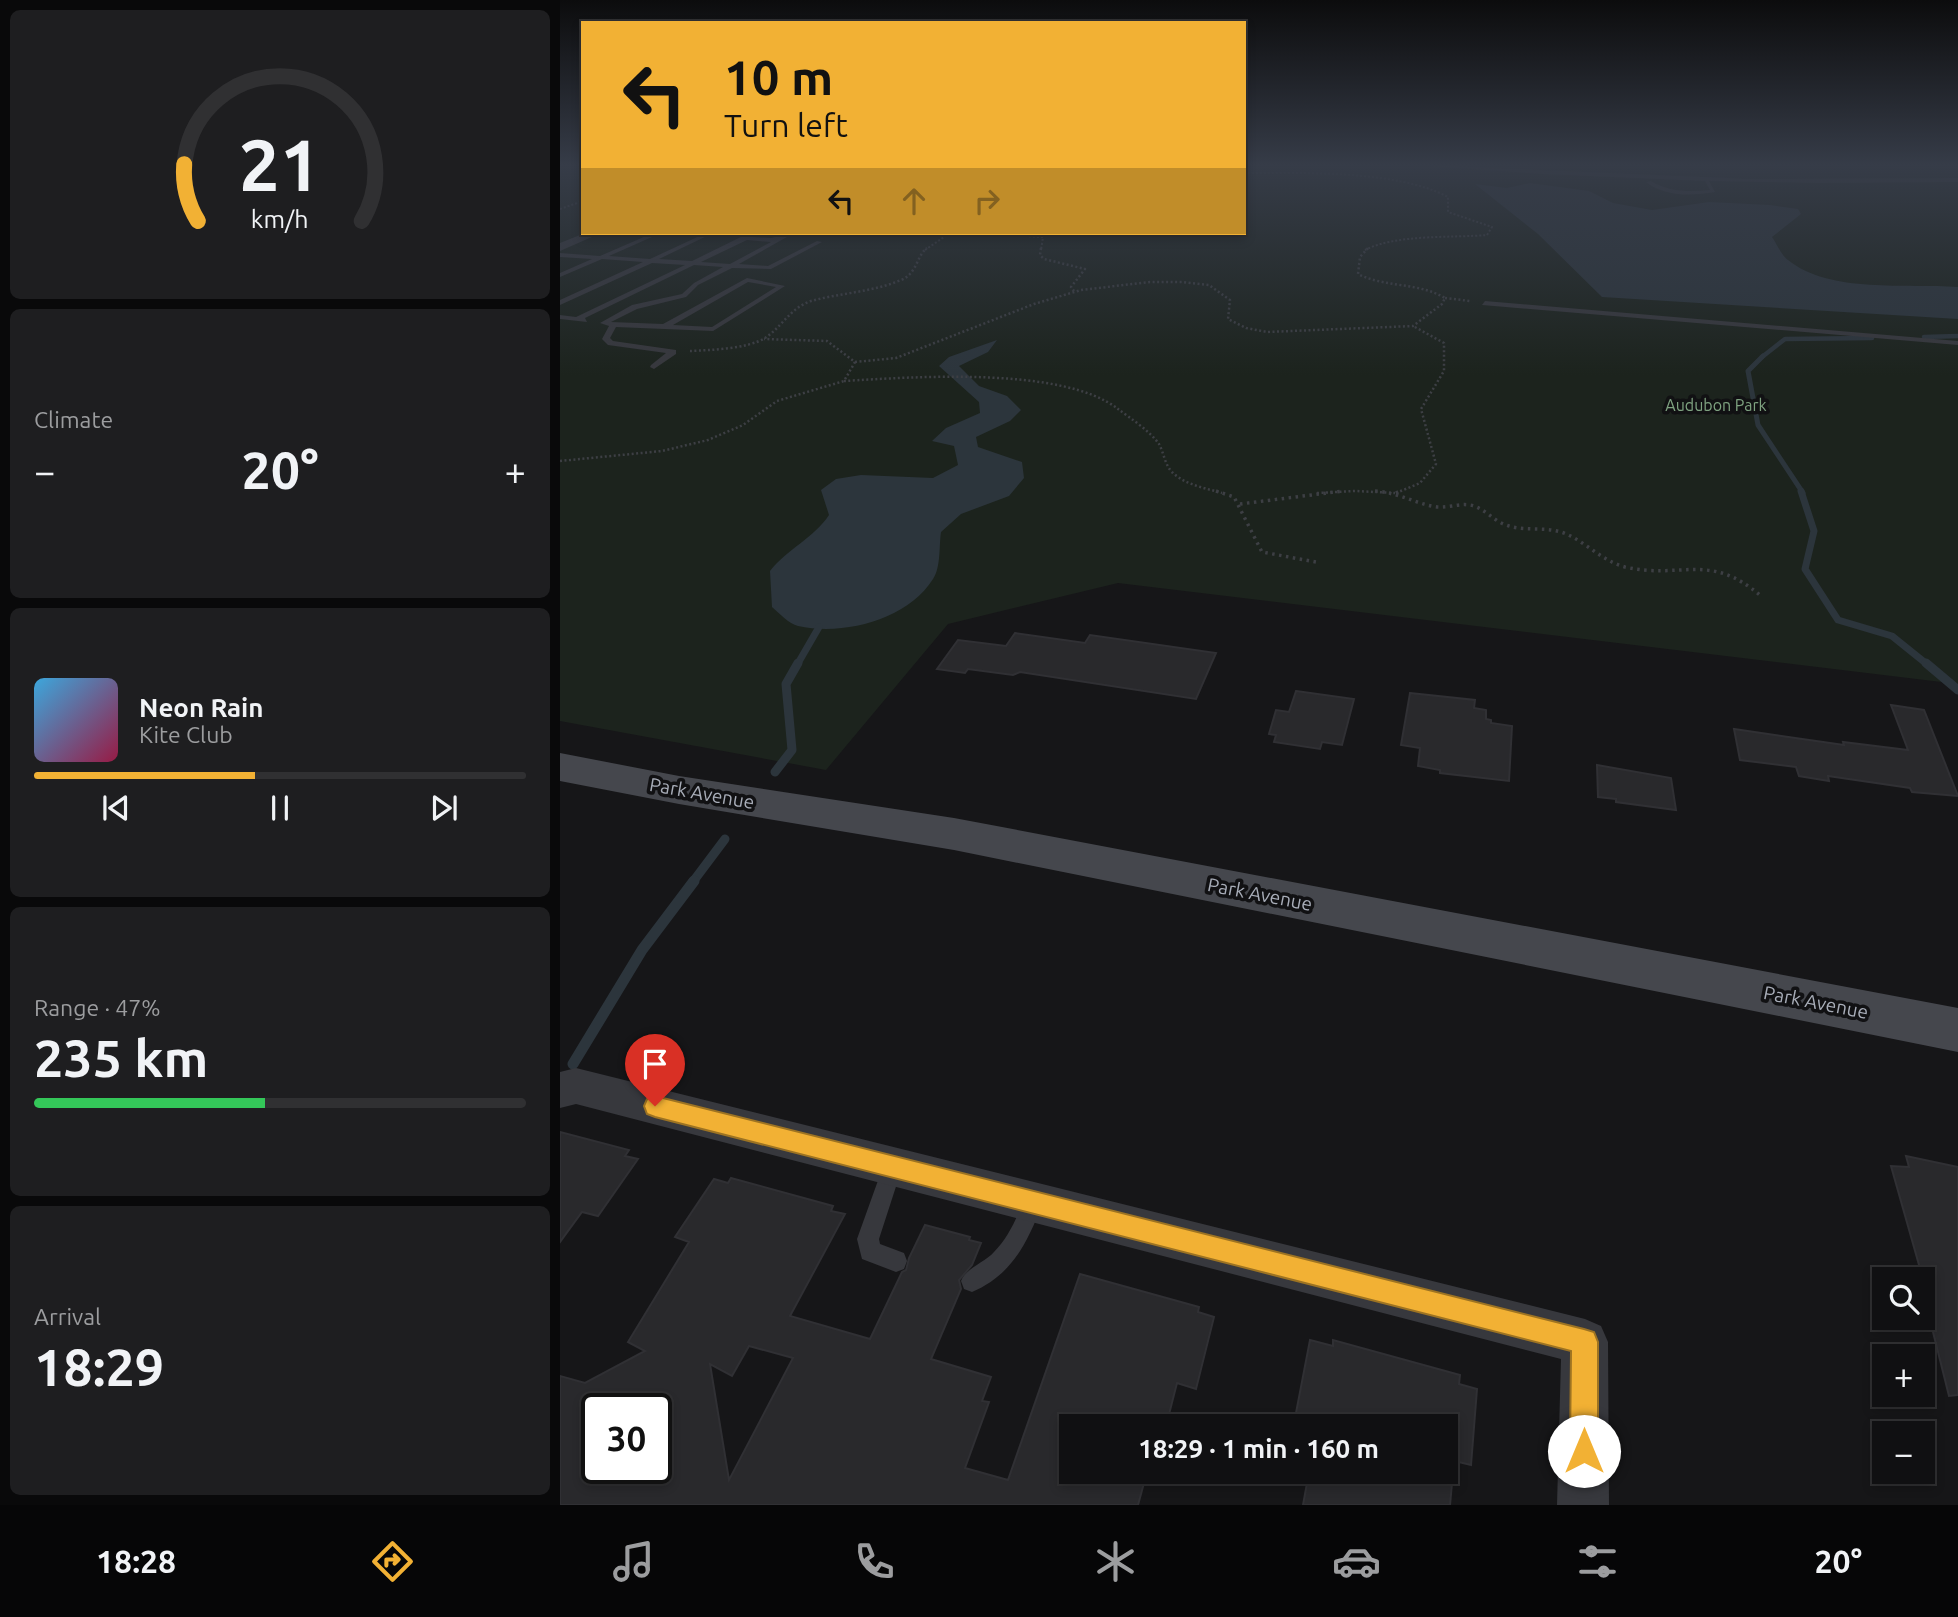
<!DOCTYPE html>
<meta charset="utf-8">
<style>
:root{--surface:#101012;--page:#1e1e20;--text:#f1f3f6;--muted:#9c9d9f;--line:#303032;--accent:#f2b134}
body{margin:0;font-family:Ubuntu,sans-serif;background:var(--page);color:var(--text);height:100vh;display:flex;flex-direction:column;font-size:26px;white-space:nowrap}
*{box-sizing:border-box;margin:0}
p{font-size:23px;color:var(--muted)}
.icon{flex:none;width:38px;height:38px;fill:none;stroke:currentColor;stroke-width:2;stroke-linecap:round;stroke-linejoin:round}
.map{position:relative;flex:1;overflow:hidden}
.drawer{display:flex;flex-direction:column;gap:10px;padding:10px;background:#09090a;width:560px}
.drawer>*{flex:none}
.hud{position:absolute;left:21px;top:21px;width:665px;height:214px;border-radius:0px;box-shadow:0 4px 10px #0003,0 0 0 2px var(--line);background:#f2b134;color:#111;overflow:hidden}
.controls{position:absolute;left:1312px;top:1267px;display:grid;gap:14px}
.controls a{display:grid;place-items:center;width:63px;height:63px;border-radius:0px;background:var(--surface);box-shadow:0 4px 10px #0003,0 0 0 2px var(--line);font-size:35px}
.speed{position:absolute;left:21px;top:1393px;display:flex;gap:14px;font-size:35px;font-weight:700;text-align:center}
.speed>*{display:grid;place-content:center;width:91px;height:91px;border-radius:50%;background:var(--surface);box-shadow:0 4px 10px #0003,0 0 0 2px var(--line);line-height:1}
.speed .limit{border:4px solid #111;border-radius:10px;background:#fff;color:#111}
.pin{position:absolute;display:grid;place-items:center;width:60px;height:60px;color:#fff;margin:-72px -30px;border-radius:50% 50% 50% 0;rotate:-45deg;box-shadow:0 0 7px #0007}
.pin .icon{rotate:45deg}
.me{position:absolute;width:77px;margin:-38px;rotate:0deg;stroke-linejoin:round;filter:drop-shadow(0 0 5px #0008)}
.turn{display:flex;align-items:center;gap:24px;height:147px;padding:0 28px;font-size:32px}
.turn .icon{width:91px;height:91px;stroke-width:2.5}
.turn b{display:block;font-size:49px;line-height:60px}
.lanes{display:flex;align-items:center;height:66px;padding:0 28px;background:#0003;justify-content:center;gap:35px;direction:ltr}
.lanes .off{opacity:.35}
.big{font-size:52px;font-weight:600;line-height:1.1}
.drawer .tile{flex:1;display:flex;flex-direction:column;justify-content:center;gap:10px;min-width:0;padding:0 24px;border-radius:10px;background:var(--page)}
.drawer .dial{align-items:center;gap:0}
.dial svg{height:182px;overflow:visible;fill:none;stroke:var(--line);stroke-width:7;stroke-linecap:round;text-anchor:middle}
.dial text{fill:var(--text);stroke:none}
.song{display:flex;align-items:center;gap:21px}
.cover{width:84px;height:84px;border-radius:10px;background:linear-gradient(135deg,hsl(200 70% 55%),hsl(340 70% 35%))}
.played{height:7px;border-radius:4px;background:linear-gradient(90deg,var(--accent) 45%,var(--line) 45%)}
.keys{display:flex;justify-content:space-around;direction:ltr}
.heat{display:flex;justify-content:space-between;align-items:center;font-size:38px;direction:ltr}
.charge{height:10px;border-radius:5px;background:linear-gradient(90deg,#34c759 47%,var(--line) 0)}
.trip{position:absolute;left:499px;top:1414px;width:399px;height:70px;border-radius:0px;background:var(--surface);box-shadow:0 4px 10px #0003,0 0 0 2px var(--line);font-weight:600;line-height:70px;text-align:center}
.menu{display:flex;height:112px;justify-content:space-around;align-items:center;background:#060607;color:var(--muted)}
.menu .icon{width:49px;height:49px}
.menu .current{color:var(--accent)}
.menu b{font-size:32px;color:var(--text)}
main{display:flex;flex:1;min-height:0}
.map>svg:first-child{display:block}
</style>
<main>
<section class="drawer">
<div class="tile dial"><svg viewBox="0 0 100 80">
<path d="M14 69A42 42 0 1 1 86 69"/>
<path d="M14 69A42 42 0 0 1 8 44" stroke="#f2b134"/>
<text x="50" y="56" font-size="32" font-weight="700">21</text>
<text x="50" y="72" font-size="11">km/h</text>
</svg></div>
<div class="tile"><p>Climate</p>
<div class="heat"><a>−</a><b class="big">20°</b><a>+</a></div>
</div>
<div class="tile">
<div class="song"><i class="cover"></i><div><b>Neon Rain</b><p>Kite Club</p></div></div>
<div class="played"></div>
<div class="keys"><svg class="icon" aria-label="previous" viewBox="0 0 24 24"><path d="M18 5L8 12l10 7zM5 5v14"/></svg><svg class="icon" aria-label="pause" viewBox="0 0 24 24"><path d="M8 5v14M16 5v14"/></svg><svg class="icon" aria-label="next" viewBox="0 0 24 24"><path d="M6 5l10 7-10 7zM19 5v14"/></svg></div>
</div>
<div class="tile"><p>Range · 47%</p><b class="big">235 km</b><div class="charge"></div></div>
<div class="tile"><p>Arrival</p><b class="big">18:29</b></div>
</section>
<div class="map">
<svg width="1398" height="1505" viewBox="0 0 1398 1505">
<rect width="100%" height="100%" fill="#161618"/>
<!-- green -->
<polygon fill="#1c231d" points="0,164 23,164 23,233 684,233 684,164 1398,164 1398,684 558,583 388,624 266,770 0,721"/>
<!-- water -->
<g fill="#2c353c">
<path d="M970,183L1029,191L1053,203L1092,210L1149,202L1210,205L1238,209L1241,214L1212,237C1217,244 1221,255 1228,260C1270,294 1347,283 1398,287V319L1042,297L978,234L915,184L947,188Z"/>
<path d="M437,340L428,352L399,366L419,386L447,396L461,410L450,421L416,437L418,447L462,462L464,478L449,496L401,514L381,532C379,545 381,568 373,579C347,620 284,636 238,626C229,624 219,613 212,607L210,571C227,549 254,538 269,515L261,490L276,479L301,475L373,478L398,465L394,446L372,441L386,428L420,413L419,402L379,366L389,357Z"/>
</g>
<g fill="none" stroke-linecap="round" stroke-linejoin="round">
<!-- stream-far4 -->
<g stroke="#2c353c" stroke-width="4.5">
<polyline points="1364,337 1398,336"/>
<polyline points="1202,357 1225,339 1312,338"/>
</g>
<!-- stream-far3 -->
<polyline stroke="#2c353c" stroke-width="5" points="1203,356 1188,371 1198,425 1243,493"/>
<!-- stream-far2 -->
<g stroke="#2c353c" stroke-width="7">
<polyline points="1241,491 1254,531 1245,569 1278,620 1332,636 1368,665"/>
<polyline points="237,665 259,627"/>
</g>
<!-- stream-far1 -->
<g stroke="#2c353c" stroke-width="9">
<polyline points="1366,663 1398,690"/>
<polyline points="215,772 232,750 226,684 238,663"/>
<polyline points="132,883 165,839"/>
</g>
<!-- stream -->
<polyline stroke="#2c353c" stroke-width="11" points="13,1064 82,950 134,881"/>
</g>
<!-- building -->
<g fill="#29292c" stroke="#303034" stroke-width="2" fill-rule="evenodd">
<polygon points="455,633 525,643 530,635 656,653 636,699 460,672 453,675 408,669 405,673 377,669 398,640 446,646"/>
<polygon points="736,691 794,699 782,745 762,742 760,749 714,742 716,735 709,734 716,710 729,712"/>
<polygon points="850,693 915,700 914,708 926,710 926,719 931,720 931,723 952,726 949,781 880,773 880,770 858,766 860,748 841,745"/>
<polygon points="1331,705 1364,710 1398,796 1352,792 1350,788 1268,776 1269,781 1239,776 1236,767 1180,760 1174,729 1284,745 1283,742 1348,750"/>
<polygon points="1037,765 1111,778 1116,810 1056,802 1056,799 1038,797"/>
<polygon points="0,1132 69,1150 65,1156 78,1159 38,1216 22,1212 0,1242"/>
<polygon points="1346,1156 1398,1167 1398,1395 1389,1396 1366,1304 1369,1305 1363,1279 1331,1166 1349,1167"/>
<path d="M171,1178L273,1206L271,1211L285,1214L230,1316L310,1339L342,1272L346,1270L349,1258L365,1225L410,1237L409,1240L421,1243L412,1265L399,1280L401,1289L371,1359L431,1377L422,1401L429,1402L405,1468L448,1480L520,1274L639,1307L638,1312L654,1317L636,1389L617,1383L606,1426H511V1472H587L578,1505H0V1376L25,1383L85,1351L68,1342L129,1242L115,1237L154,1179L168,1183ZM189,1346L233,1358L169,1480L150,1364L172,1376ZM37,1409H96V1468H37Z"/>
<polygon points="750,1340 773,1346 773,1340 900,1375 899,1384 917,1389 911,1465 886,1459 886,1426 763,1426 735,1418"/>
<polygon points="749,1472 893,1472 890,1505 743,1505"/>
</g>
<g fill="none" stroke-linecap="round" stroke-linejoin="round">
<!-- path-far2 -->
<g stroke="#3d3f44" stroke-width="2" stroke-dasharray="2 2" stroke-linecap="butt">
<path d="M684,173C741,173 838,170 888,197V212L932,227L927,235C892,238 836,234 805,250"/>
<polyline points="0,209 23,201"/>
<polyline points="417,233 483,237 481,250"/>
<polyline points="388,236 402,233"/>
<polyline points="365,250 390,233"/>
</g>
<!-- path-far1 -->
<g stroke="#3d3f44" stroke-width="2.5" stroke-dasharray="2 2.5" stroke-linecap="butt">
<polyline points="481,248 480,255 484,259 525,269 511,287 514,291"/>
<polyline points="885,298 910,301"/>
<path d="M130,351C151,350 187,349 205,338C222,327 230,308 251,301C280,293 313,292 341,280C357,274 357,255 367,248"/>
<path d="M295,362L336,358L474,304L521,290L590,282H622L649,285L670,300L668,319L686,328L707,332L853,326L882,304L885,298C858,282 826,288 798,274L800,257L808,248"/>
<path d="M284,381C353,377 503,366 558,409C570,418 590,431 599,444C604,453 605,466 613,473C626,485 645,488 662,493"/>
<polyline points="0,461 102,451 148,440 183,425 217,401 284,381 295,362 267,341 204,339"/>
<polyline points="757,493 795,491 835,493"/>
<polyline points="836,493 860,483 876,464 861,409 884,371 884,343 853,326"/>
</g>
<!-- path -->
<g stroke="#3d3f44" stroke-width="3.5" stroke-dasharray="2.5 4.5" stroke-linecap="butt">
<polyline points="656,491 674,497 702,552 756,562"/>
<path d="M815,491C840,493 856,504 877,507C890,508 902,502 914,506C926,510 934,521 946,525C965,532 985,526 1004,533C1026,542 1042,561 1065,567C1121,580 1149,551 1201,596"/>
<polyline points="836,493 840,491"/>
<polyline points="680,504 783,491"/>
</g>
<!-- service -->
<g fill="#37383d" fill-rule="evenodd">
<path d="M841,164L1190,179L1398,178V182L1259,183L1149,181L1155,192C1132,196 1105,197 1086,182L1091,181C1109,192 1129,192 1150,190L1145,181L982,174Z"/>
<path d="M93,233H101L49,256L90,259L146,233H153L99,259L132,261L189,233H195L192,237L211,238L234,233L179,264L208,266L257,241L262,242L211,269L172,268L138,285L126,297L77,309L51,322L103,324L187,278L225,286L153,331L56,327L50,338L53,341L116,350V354L94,369L90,367L91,365L106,353L48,345L42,339L49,326L40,323L72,305L122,294L134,283L163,267L134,265L25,318L27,322L0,319V315L16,317L125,265L92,263L0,305V300L83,262L42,259L0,277V273L32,259L0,257V253L40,256ZM187,240L211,242L170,264L141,262ZM188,282L216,287L152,327L113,325Z"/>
<polygon points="925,301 1398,341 1398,345 922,305"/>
<polygon points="332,1158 339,1161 342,1168 319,1239 320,1244 344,1253 347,1261 344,1269 336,1272 302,1259 297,1239 325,1161"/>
<path d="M472,1195L479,1198L482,1205C467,1243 452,1275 412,1292L404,1289L401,1281C406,1268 424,1263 434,1252C449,1237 457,1217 465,1198Z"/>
</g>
<!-- minor -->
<g fill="#37383d" fill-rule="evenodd">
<polygon points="25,233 41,233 0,251 0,243"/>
<polygon points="16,1068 1025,1319 1041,1326 1048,1342 1049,1505 997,1505 1001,1359 16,1104 0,1108 0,1072"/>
</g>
<!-- secondary -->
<polygon fill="#45474d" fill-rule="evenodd" points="0,753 119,776 394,818 1398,1008 1398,1052 394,850 119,804 0,781"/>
</g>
<!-- sky -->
<linearGradient id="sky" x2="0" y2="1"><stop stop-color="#0c0c0d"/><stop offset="0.44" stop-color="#363c48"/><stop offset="1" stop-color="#363c48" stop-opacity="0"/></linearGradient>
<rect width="1398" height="375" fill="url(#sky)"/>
<!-- route -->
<polygon fill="#f2b134" stroke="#9d7322" stroke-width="2" points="95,1096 1024,1329 1034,1332 1038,1342 1038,1451 1034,1461 1024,1465 1014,1461 1010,1451 1011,1351 95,1117 87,1114 84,1106 87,1099"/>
<g text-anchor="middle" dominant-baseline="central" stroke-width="7" stroke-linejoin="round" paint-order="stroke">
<!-- far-park labels -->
<g font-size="16" fill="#7fa381" stroke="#111113">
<text x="1156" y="405">Audubon Park</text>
</g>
<!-- street labels -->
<g font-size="19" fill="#a8adb8" stroke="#111113">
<text transform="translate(142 793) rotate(10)">Park Avenue</text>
<text transform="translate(700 894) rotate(11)">Park Avenue</text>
<text transform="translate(1256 1002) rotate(11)">Park Avenue</text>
</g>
</g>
</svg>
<div class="controls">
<a><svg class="icon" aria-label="search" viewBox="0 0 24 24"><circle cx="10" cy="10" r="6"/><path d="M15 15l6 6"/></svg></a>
<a>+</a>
<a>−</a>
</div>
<div class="speed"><div class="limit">30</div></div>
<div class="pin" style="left:95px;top:1106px;background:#d93025"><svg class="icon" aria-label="arrive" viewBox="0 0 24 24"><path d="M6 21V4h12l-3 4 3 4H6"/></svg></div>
<svg class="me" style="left:1024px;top:1451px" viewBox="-20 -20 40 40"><circle r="19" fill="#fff"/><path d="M0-13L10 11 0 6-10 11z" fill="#f2b134"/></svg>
<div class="trip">18:29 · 1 min · 160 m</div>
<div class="hud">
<div class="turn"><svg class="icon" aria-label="left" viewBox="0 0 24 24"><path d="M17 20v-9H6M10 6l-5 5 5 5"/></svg><div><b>10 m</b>Turn left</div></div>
<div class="lanes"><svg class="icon" aria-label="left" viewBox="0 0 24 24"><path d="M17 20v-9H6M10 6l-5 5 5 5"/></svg><svg class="icon off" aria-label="ahead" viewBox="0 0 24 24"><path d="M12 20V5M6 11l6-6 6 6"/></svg><svg class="icon off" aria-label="right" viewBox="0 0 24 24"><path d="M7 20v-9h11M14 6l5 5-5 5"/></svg></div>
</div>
</div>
</main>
<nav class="menu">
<b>18:28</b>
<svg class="icon current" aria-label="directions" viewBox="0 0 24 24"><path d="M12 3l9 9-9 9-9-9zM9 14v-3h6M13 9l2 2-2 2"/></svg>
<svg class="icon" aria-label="music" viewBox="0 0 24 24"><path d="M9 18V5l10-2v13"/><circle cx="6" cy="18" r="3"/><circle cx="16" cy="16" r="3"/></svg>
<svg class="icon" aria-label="phone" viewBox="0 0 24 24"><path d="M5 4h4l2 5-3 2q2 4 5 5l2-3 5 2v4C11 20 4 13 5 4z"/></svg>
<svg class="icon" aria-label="climate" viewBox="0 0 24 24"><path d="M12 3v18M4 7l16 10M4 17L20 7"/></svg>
<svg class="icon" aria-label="car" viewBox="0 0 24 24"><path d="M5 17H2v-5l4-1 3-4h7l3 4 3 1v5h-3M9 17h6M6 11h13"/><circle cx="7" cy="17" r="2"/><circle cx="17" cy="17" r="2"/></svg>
<svg class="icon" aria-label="filters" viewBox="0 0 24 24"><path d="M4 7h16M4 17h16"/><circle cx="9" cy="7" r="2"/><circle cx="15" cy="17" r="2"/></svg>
<b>20°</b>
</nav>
